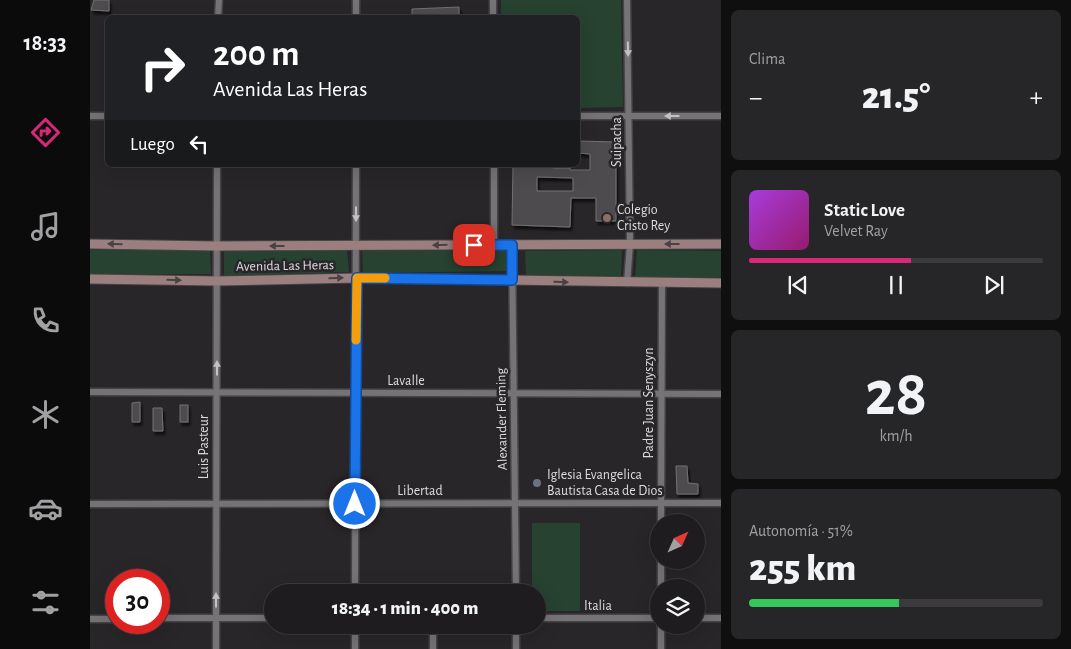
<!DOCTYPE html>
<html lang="es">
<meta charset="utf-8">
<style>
:root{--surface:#1e1c1e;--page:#262527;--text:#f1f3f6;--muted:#a1a1a4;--line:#3c3a3c;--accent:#db2777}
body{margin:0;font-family:"Alegreya Sans",sans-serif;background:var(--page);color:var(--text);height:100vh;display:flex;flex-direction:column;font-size:19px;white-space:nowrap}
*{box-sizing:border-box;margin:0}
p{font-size:16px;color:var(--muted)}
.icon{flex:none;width:28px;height:28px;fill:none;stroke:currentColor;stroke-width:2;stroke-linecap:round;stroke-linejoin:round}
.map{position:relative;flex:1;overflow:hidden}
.side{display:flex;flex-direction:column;gap:10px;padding:10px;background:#100f10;width:350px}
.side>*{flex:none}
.hud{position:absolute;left:15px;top:15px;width:475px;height:152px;border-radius:8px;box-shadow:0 5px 20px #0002,0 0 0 1px var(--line);background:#202124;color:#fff;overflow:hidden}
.needle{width:32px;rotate:45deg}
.buttons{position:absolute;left:560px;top:514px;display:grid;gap:10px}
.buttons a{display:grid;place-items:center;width:55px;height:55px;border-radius:50%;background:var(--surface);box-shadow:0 5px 20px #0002,0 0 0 1px var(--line);font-size:25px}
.speed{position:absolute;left:15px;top:569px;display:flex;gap:10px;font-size:25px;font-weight:700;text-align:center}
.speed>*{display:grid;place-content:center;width:65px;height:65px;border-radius:50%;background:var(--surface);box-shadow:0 5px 20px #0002,0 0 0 1px var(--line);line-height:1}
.speed .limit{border:8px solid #d22;background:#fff;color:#111}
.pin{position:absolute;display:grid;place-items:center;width:42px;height:42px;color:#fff;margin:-21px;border-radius:10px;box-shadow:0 2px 8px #0006}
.me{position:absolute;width:55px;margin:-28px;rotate:0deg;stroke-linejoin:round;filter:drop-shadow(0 0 4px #0008)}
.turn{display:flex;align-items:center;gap:18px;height:105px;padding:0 25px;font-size:22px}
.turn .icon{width:65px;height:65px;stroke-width:2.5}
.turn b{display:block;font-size:35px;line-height:42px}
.then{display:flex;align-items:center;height:48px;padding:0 25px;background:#0003;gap:10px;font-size:19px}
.big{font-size:38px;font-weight:800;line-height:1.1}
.side .widget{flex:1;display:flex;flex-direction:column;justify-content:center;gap:8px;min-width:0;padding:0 18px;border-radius:8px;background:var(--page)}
.side .dial{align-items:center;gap:0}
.dial b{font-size:65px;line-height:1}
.song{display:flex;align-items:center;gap:15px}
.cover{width:60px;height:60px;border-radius:8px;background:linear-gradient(135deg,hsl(280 70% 55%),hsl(320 70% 35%))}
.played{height:5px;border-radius:2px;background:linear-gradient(90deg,var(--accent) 55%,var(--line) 55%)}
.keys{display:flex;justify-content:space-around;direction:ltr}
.heat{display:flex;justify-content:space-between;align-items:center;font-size:28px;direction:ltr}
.charge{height:8px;border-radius:4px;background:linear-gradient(90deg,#34c759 51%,var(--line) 0)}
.trip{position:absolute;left:174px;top:584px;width:282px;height:50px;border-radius:25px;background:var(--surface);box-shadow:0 5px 20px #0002,0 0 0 1px var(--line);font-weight:800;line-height:50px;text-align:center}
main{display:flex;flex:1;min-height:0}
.tab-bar{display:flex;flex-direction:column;width:90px;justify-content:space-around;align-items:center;background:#0c0b0c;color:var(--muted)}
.tab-bar .icon{width:35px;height:35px}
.tab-bar .on{color:var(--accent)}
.tab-bar b{font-size:22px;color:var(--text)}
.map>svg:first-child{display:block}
</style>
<main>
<nav class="tab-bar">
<b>18:33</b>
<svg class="icon on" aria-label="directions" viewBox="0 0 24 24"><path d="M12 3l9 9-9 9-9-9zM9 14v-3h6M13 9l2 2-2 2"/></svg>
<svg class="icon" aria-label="music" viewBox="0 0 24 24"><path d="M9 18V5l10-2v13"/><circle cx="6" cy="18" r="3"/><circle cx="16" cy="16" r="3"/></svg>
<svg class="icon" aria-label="phone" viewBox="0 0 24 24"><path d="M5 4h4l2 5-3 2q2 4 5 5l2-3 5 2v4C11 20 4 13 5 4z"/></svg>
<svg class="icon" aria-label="climate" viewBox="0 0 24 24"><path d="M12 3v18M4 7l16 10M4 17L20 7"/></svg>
<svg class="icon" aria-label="car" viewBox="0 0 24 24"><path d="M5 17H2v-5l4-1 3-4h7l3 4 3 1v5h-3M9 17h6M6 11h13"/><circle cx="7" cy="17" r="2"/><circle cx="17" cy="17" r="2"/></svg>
<svg class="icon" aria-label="filters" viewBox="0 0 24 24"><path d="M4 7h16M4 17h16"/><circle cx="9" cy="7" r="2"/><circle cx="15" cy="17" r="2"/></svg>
</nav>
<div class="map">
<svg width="631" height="649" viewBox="0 0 631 649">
<defs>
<filter id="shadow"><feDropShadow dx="2" dy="3.5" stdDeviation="1" flood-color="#0009"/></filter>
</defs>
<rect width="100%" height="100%" fill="#282628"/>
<!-- green -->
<g fill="#274231">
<polygon points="411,0 531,0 533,107 488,108 488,18 411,17"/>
<polygon points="0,250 120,250 121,274 0,274"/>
<polygon points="134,250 257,250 259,272 134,276"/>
<polygon points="416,250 416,271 273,273 272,251"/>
<polygon points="532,250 531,276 436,275 435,251"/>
<polygon points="547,250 631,251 631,277 545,278"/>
<polygon points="442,523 490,523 490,611 448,611 448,592 442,592"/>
</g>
<!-- building -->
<g fill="#4e4c4e" stroke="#737073" fill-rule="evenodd" filter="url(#shadow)">
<polygon points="4,0 19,0 19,11 1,10"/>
<polygon points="369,7 369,18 322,18 322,9"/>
<path d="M488,141L526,142V221H506V198H481L480,227L422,225L423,165H463V168H480V170H500V154L488,153ZM447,177L483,178V191H447Z"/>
<polygon points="50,402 50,422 42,422 42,403"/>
<rect x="90" y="405" width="8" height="17"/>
<polygon points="63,408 72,408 73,431 63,431"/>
<polygon points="586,466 597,466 598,483 608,484 608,494 587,494"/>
</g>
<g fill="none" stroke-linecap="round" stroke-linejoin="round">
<!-- street casing -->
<g stroke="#464446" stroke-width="9">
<g id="street">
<polyline points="537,0 540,244 537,283"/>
<polyline points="128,18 129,0"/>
<polyline points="266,18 266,0"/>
<polyline points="403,18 403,0"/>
<polyline points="0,116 18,116"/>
<polyline points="488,116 631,116"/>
<polyline points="404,165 404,244"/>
<polyline points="422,245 426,592"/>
<polyline points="0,392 631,394"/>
<polyline points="0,504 631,503"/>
<polyline points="571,522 572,283"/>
<polyline points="571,588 571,560"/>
<polyline points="265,592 266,165"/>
<polyline points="69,618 182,618"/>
<polyline points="448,618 569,618"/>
<polyline points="606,618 631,618"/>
<polyline points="0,619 26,619"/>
<polyline points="343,625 343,649"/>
<polyline points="426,625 426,649"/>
<polyline points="126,649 127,165"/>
<polyline points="265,649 265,625"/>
<polyline points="571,649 571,625"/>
</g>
</g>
<!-- secondary casing -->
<g stroke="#464446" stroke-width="11">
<g id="secondary">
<polyline points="0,244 127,246 631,244"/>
<polyline points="0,279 127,281 267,278 631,283"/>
</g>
</g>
<!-- street -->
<use href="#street" stroke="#757375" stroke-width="6"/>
<!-- secondary -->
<use href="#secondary" stroke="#9b7f7f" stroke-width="9"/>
</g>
<!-- one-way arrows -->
<defs><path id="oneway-solid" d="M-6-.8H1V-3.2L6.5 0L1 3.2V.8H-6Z" transform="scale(1.25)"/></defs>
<g fill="#c3c1c3">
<use href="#oneway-solid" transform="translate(538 49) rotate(89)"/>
<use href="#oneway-solid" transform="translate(582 116) rotate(-180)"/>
<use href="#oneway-solid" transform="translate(266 214) rotate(90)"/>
<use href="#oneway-solid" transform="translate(127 368) rotate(-90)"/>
<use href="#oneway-solid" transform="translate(126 600) rotate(-90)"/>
</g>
<g fill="#4a4142">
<use href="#oneway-solid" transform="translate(25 244) rotate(-179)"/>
<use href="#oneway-solid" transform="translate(582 244) rotate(-180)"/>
<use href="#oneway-solid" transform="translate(350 245) rotate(179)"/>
<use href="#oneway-solid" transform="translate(187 246) rotate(180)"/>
<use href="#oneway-solid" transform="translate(246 278) rotate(-1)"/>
<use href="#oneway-solid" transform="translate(84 280) rotate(1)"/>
<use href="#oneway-solid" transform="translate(471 282) rotate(1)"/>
</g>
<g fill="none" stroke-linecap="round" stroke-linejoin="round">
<!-- route casing -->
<g stroke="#114b97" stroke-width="12">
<polyline id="route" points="265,504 267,278 422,280 422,245 384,245"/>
</g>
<!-- route -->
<use href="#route" stroke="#1a73e8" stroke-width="9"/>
<!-- slow -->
<polyline stroke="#f59e0b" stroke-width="9" points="266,340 267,278 295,278"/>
</g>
<!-- markers -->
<circle fill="#8d6e63" stroke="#282628" stroke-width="2" cx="517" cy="218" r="5"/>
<circle fill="#6b7280" stroke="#282628" stroke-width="2" cx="447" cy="483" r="5"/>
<g text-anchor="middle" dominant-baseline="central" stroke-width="5" stroke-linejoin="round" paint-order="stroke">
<!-- street labels -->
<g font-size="14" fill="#dddbdd" stroke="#282628">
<text transform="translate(527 142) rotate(-90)">Suipacha</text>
<text transform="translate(195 266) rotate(-1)">Avenida Las Heras</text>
<text x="316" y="381">Lavalle</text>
<text transform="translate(559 403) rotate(-90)">Padre Juan Senyszyn</text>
<text transform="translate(412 419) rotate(-91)">Alexander Fleming</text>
<text transform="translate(114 447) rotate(-90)">Luis Pasteur</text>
<text x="330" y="491">Libertad</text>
<text x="508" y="606">Italia</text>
</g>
<!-- poi labels -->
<g font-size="14" fill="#dddbdd" stroke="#282628" text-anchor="start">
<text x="527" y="210">Colegio<tspan x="527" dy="16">Cristo Rey</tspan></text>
<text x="457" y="475">Iglesia Evangelica<tspan x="457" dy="16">Bautista Casa de Dios</tspan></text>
</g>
</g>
</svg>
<div class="buttons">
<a><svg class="needle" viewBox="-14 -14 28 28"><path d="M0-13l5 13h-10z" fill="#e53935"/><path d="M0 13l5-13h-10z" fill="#a1a1a4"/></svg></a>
<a><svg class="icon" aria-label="layers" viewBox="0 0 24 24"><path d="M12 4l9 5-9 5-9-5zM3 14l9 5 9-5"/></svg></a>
</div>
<div class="speed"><div class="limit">30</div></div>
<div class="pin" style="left:384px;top:245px;background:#d93025"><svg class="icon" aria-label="arrive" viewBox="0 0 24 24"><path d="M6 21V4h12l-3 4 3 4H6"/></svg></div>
<svg class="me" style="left:265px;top:504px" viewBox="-20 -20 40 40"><circle r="17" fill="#1a73e8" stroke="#fff" stroke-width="3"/><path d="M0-11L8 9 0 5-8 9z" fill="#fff"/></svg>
<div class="trip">18:34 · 1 min · 400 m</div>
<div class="hud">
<div class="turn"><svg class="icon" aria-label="right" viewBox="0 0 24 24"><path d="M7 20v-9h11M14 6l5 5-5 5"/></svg><div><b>200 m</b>Avenida Las Heras</div></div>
<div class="then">Luego<svg class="icon" aria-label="left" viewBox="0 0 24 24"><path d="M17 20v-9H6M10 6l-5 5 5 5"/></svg></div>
</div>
</div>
<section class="side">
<div class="widget"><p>Clima</p>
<div class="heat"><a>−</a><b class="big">21.5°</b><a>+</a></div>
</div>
<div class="widget">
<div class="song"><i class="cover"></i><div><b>Static Love</b><p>Velvet Ray</p></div></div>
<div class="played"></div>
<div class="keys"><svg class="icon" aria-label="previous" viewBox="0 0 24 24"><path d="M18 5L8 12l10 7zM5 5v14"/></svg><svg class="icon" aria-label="pause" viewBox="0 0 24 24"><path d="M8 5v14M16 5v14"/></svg><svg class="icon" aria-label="next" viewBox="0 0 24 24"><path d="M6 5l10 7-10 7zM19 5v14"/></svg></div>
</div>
<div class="widget dial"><b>28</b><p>km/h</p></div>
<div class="widget"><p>Autonomía · 51%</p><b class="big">255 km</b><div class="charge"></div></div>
</section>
</main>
